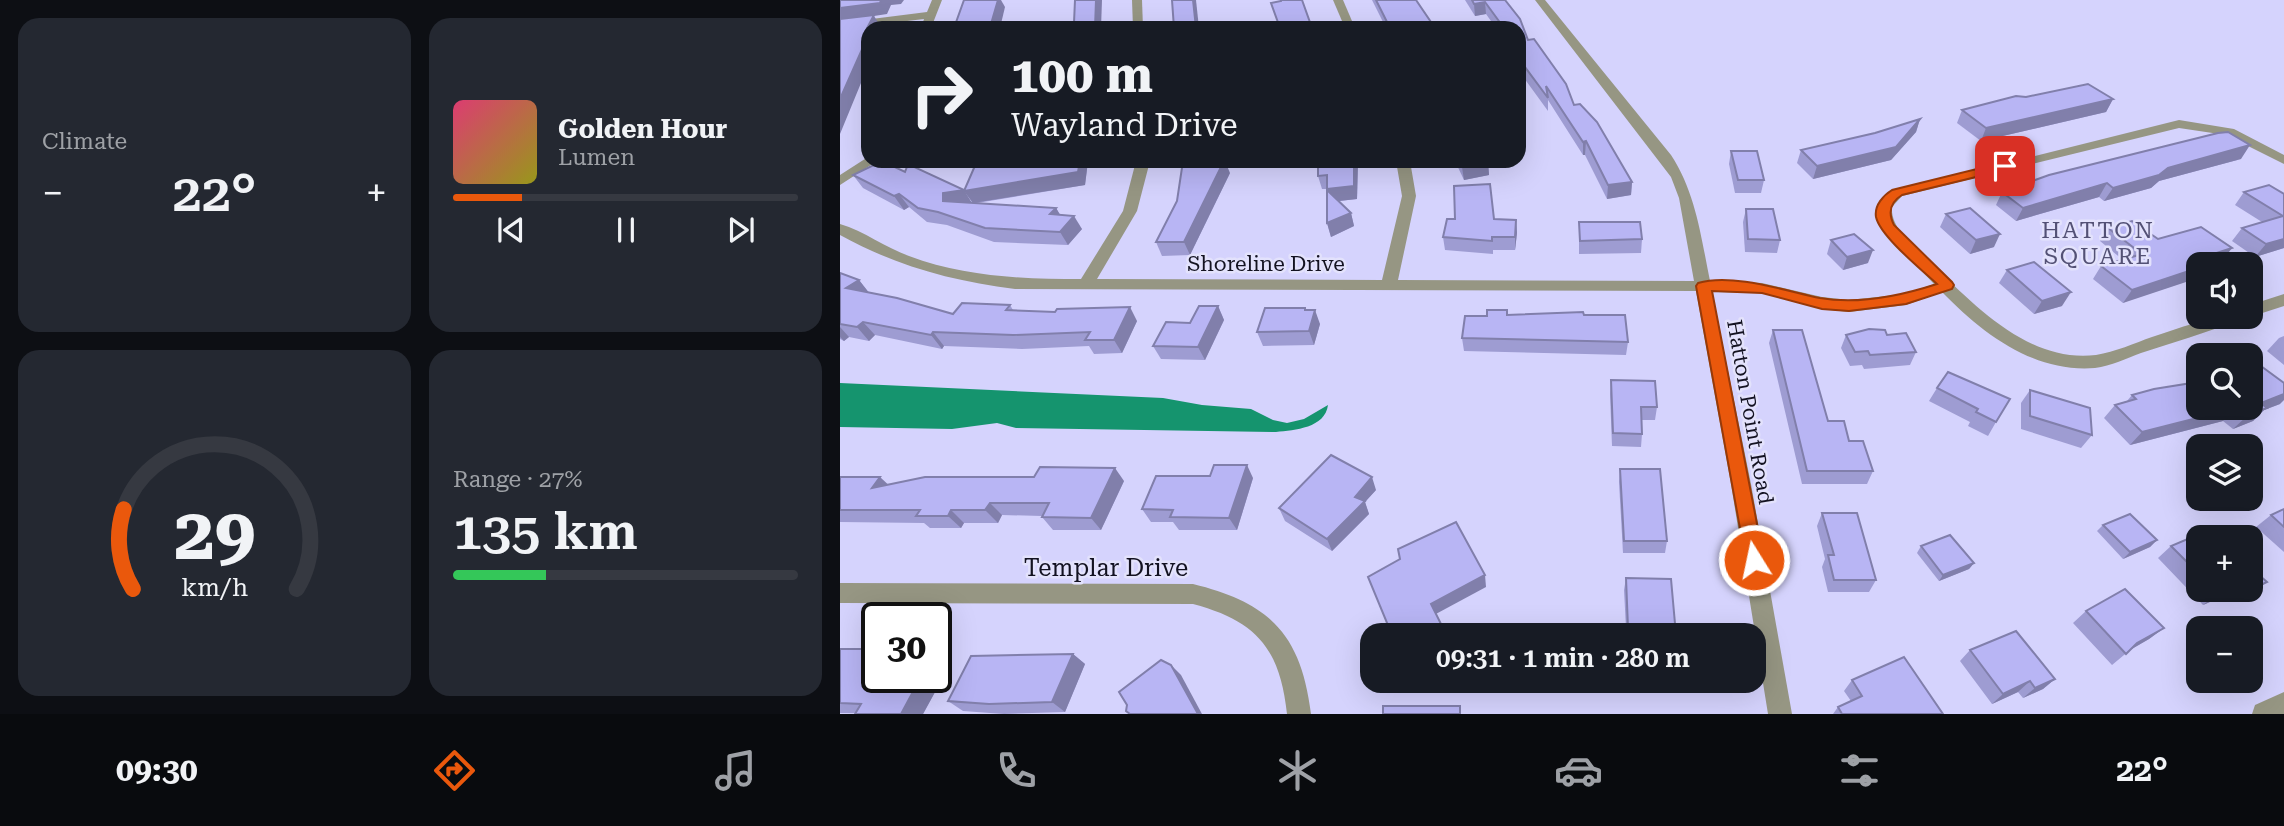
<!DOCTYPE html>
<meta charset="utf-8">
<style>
:root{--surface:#171b24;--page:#242831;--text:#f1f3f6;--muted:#9ea1a6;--line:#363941;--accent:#ea580c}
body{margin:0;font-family:"Roboto Serif",serif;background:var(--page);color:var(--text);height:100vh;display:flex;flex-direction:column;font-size:26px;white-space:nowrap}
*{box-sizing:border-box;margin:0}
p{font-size:23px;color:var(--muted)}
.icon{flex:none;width:38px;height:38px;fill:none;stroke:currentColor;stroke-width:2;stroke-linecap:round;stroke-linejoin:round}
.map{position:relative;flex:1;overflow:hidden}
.sheet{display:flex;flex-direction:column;gap:18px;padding:18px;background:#0d0f14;width:840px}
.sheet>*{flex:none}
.guide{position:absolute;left:21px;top:21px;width:665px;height:147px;border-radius:21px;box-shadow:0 7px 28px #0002;background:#171b24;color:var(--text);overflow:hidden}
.tools{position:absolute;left:1346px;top:252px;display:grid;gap:14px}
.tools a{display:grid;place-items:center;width:77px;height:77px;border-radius:14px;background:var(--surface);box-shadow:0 7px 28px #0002;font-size:35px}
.speed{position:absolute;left:21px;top:602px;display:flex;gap:14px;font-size:35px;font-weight:700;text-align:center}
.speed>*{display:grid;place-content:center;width:91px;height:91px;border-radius:50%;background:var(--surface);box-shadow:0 7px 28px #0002;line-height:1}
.speed .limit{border:4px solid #111;border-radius:10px;background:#fff;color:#111}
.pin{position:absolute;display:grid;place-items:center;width:60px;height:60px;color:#fff;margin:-30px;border-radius:14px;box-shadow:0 4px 10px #0006}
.me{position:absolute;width:77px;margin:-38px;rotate:350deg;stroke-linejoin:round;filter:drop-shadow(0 0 5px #0008)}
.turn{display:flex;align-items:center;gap:24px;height:147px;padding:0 35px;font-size:32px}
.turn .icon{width:91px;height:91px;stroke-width:2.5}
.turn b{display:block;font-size:49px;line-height:60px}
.big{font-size:52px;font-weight:600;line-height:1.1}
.sheet .tile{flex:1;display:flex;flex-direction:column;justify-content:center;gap:10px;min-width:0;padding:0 24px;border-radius:21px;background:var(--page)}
.sheet .dial{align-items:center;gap:0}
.dial svg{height:182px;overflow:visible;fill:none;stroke:var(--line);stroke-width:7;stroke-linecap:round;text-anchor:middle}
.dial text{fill:var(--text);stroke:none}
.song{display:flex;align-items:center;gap:21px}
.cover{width:84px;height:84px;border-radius:10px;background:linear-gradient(135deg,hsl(340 70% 55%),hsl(60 70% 35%))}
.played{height:7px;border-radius:4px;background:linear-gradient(90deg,var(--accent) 20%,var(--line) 20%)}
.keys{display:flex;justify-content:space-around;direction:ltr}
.heat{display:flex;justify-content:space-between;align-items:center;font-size:38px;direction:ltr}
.charge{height:10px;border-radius:5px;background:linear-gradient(90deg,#34c759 27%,var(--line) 0)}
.sheet .tiles{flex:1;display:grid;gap:18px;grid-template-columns:repeat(2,1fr)}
.trip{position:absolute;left:520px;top:623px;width:406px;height:70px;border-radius:21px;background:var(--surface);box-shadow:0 7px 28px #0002;font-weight:600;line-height:70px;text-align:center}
.tab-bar{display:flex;height:112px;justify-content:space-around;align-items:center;background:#090b0e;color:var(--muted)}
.tab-bar .icon{width:49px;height:49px}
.tab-bar .selected{color:var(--accent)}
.tab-bar b{font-size:32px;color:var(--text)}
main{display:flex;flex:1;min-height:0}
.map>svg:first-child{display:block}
</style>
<main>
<section class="sheet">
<div class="tiles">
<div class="tile"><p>Climate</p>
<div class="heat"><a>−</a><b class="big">22°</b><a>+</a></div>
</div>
<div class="tile">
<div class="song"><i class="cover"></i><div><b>Golden Hour</b><p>Lumen</p></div></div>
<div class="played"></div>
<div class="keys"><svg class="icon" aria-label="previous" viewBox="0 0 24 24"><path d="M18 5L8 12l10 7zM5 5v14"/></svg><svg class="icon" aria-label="pause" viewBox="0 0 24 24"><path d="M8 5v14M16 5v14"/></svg><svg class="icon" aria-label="next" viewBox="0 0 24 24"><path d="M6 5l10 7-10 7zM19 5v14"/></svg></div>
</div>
<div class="tile dial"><svg viewBox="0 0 100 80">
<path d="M14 69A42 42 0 1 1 86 69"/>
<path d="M14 69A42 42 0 0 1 10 34" stroke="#ea580c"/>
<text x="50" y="56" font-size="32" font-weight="700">29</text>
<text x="50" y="72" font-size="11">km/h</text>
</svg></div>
<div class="tile"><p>Range · 27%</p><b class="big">135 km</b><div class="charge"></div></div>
</div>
</section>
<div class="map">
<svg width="1444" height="714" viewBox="0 0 1444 714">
<rect width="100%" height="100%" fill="#d5d3fd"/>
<!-- water -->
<path fill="#15946e" d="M0,383L323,398L362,405L411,409L433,420L447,423L464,419L488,405C485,428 455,430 436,432L176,428L157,423L112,429L0,427Z"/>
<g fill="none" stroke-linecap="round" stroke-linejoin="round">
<!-- street -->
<g fill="#969683" fill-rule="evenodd">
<polygon points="92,0 102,0 91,28 81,28 84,19 0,29 0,23 87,12"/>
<polygon points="292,0 302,0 303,28 293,28"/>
<polygon points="493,0 503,0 515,28 505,28"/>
<path d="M695,0H705L831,155C856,193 861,237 870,281L922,283L982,297L1009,300L1065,294L1094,284L1043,230L1037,216V207L1047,193L1339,120L1394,129L1444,155V164L1386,135L1339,128L1062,196L1052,207C1050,231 1082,254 1098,270C1139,310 1192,363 1256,355C1275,352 1295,343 1312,337C1342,327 1369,316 1400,317L1398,321C1366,332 1333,343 1301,353C1287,358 1271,366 1255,368C1194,373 1143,334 1102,292L1066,305L1009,312L982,309L922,293L872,292L911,484L952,714H928L891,484L856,291L175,289C112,281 56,266 0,235V224C24,231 46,248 69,256C125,277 183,279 241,279L283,211L296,161H310L297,211L257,279L542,280L562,196L556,161H570L576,196L558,280L854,281L839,198L831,177Z"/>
<polygon points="28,157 28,161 37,161 0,185 0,175"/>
<polygon points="1444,294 1444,306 1410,317 1410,305"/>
<path d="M0,583L353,584C430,603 461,634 471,714H447C440,649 417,621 353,604L0,603Z"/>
<polygon points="1444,692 1444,714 1412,714 1415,705"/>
</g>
</g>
<!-- wall -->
<g fill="#9e9cd2">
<polygon points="532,0 576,0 595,28 546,28"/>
<polygon points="625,0 665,0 688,40 734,105 792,182 791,195 767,199 745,155 743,155 708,100 708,111 679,71 679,28 656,28 646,14 635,16"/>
<polygon points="1186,97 1273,99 1266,112 1141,141 1117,123 1122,110"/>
<polygon points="1080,119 1076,132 1051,160 973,179 957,163 961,150 1035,133"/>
<polygon points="891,151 924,180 921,193 895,193 889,164"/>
<polygon points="1401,159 1319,181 1311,188 1264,201 1259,197 1176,221 1156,205 1162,192"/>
<polygon points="137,161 248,161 245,185 137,203 216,208 220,215 242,229 228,245 154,242 107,225 87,222 69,207 64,210 23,188 13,175 132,202 124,191"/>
<polygon points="478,161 518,161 517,199 499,201 511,213 514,226 491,237 487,223 487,189 482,189 478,176"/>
<polygon points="615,161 648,161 649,175 624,180"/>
<polygon points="390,173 350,255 322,256 316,242 337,201"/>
<polygon points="1404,192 1444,194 1444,248 1415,257 1392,241 1402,228 1422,222 1395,205"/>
<polygon points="906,209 940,240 937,253 905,252 903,222"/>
<polygon points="1106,214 1154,247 1130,254 1100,227"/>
<polygon points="654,219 676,220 677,233 675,250 653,250 653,254 605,250 603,237"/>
<polygon points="739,222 802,239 801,253 739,254"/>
<polygon points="1268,228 1318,239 1382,261 1374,264 1358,264 1283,303 1253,279 1261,266 1283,260 1260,241"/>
<polygon points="991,240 1028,263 1003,270 987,254"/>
<polygon points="1167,270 1222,306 1194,314 1159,283"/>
<polygon points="0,273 19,280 29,293 113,314 170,305 173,310 297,321 282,353 254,354 249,346 182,349 104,346 102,349 35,335 29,341 9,337 4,341 0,339"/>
<polygon points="378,306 384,320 365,360 321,359 313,346"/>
<polygon points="465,308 466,310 480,324 474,345 423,346 417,332"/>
<polygon points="668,315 744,315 788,342 786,355 624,351 622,338 647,316"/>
<polygon points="933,330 988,421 1033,471 1027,484 962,484 929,343"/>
<polygon points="1006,335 1047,335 1076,352 1070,365 1024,369 1022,365 1010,366 1001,348"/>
<polygon points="1444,336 1444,365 1427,351 1439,338"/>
<polygon points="1108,372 1156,422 1148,436 1128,426 1130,422 1089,401 1097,388"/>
<polygon points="1358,374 1358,408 1440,404 1424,410 1413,421 1393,429 1383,421 1290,445 1264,418 1275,405 1287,401 1292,395 1349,384"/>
<polygon points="771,380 817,407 815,420 802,420 802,434 801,447 772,446 770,394"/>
<polygon points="1190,390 1252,435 1241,448 1181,429 1181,403"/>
<polygon points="780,469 827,541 825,553 783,553 779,482"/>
<polygon points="0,477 48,485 284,481 261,530 213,530 202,517 202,516 162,515 158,523 124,523 121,528 90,528 84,523 0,522"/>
<polygon points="413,478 397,530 339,530 333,522 311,522 302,509"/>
<polygon points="536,490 525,502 529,514 492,551 445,521 439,508"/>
<polygon points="1444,509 1444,552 1416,527 1431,515"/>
<polygon points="982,513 1036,580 1029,592 988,592 982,567 985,559 977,526"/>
<polygon points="1263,525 1317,540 1310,547 1283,559 1257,531"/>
<polygon points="1358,537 1358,590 1410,590 1411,594 1394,602 1386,595 1363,605 1318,558 1331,546"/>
<polygon points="1081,546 1134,563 1129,569 1099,581 1077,553"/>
<polygon points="786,578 836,635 776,635 777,628 786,628 784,590"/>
<polygon points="1246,611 1324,628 1309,639 1290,650 1272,665 1233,623"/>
<polygon points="0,649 112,661 83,714 0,713"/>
<polygon points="1130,650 1215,679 1203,689 1183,698 1178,692 1152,704 1120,661"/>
<polygon points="233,654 245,664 225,712 164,714 123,711 108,701"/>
<polygon points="1012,680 1103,714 993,714 998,707 1011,701 1004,691"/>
</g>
<!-- shaded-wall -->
<g fill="#817fab">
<polygon points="41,0 64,0 61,4 51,5 47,14 34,16 41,27 40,28 28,28 28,66 0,134 0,8"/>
<polygon points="155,0 161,0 165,7 160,28 139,28"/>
<polygon points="256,0 262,0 261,28 255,28"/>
<polygon points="353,0 356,0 359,28 356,28"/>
<polygon points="645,2 646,14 635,16 634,4"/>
<polygon points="1273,99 1266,112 1141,141 1146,128"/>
<polygon points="1080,119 1076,132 1051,160 973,179 977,166"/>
<polygon points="746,141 745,155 743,155 743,142"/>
<polygon points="1410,145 1401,159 1319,181 1311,188 1264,201 1273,188 1328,168"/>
<polygon points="240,161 248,161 245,185 133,203 124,191"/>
<polygon points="384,161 385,161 390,173 350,255 344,242"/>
<polygon points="514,161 518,161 517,199 490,202 487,189"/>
<polygon points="648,162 649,175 624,180 622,167"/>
<polygon points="792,182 791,195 767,199 768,185"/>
<polygon points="1267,183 1259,197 1176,221 1183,208"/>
<polygon points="124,190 132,203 103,201 103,193"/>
<polygon points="59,194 69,207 64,210 54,196"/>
<polygon points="216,208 224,221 210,214"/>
<polygon points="511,213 514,226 491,237 487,223"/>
<polygon points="234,216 242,229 228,245 220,232"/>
<polygon points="676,220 677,233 675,250 675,237"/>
<polygon points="1160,234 1154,247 1130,254 1136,240"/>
<polygon points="1444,239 1444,248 1415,257 1426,244"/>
<polygon points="1392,248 1382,261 1374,264 1361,264 1367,256"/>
<polygon points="1033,250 1028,263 1003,270 1007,257"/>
<polygon points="1358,268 1358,278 1283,303 1292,290"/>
<polygon points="19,280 30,294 6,288"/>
<polygon points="1231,292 1222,306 1194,314 1202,301"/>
<polygon points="378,306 384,320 365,360 358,347"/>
<polygon points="290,307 297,321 282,353 274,340"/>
<polygon points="475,310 480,324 474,345 469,331"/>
<polygon points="23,322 35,335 29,341 17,327"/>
<polygon points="0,327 9,337 4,341 0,337"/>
<polygon points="93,332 104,346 102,349 91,335"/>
<polygon points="1444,394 1444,400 1440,404 1424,410 1413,421 1393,429 1421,403"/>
<polygon points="1396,408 1383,421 1290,445 1302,432"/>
<polygon points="407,465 413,478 397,530 389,518"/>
<polygon points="275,468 284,481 261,530 251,518"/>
<polygon points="40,477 54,490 32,488"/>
<polygon points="532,477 536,490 525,502 529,514 492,551 487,539 515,497"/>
<polygon points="150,503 162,515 158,523 145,510"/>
<polygon points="111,510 124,523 121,528 108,516"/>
<polygon points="1317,540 1310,547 1283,559 1290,552"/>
<polygon points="1134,563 1129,569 1099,581 1103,575"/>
<polygon points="645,575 646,587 594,615 591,604"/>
<polygon points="1427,582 1411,594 1394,602 1410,590"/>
<polygon points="1386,590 1392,590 1386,595 1363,605 1378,593"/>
<polygon points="603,628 605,635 590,635"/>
<polygon points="1324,628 1309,639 1283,654 1297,643"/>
<polygon points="96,650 112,661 83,714 61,714 81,677 96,677"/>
<polygon points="233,654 245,664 225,712 212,702"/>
<polygon points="331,665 341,675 362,714 358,714"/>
<polygon points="1215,679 1203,689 1183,698 1195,688"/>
<polygon points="1190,681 1178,692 1152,704 1163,694"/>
</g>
<!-- building -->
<g fill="#b8b5f4" stroke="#817fab" stroke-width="2">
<polygon points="0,0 41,0 40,3 0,8"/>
<polygon points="124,0 158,0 151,24 139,26 139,28 114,28"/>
<polygon points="235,0 256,0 255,28 221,28 221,25 234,23"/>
<polygon points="332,0 353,0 356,28 334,28"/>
<polygon points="441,0 462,0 472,28 440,28 431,3 441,1"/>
<polygon points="536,0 576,0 595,28 550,28"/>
<polygon points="632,0 665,0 680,19 688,40 694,39 726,84 734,105 740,104 757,122 792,182 768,185 746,141 743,142 706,86 708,98 679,59 679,28 664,28 645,2 634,4"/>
<polygon points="34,15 25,32 28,32 28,36 0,99 0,19"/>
<polygon points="1248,84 1273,99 1146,128 1122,110 1176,96 1186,97"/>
<polygon points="1080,119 1056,147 977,166 961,150 1035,133"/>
<polygon points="1388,132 1410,145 1328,168 1319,175 1273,188 1267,183 1183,208 1162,192 1209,175 1378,133"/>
<polygon points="891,151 917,151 924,180 898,180"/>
<polygon points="42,161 65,172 68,164 124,190 103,193 103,201 216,208 210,214 234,216 220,232 145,228 98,212 78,208 59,194 54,196 13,175"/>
<polygon points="137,161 240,161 238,172 124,191"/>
<polygon points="343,161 384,161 344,242 316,242 337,201"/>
<polygon points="478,161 514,161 514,186 487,189 487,175 478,176"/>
<polygon points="619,161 648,161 648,162 622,167"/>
<polygon points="650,184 654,219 676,220 675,237 652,237 652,241 603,237 607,219 615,219 614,186"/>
<polygon points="1429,185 1444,194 1444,239 1426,244 1402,228 1443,216 1404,192"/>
<polygon points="487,190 511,213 487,223"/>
<polygon points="1130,208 1160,234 1136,240 1106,214"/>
<polygon points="906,209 933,209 940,240 908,239"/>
<polygon points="1292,221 1318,239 1361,227 1392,248 1367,256 1376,262 1370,264 1358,264 1358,268 1292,290 1261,266 1302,254 1268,228"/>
<polygon points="739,222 800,222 802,239 740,241"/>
<polygon points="1014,234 1033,250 1007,257 991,240"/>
<polygon points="1194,262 1231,292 1202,301 1167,270"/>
<polygon points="0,273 19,280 6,288 57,298 113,314 122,303 170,305 166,310 215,312 217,309 290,307 274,340 245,340 250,332 173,335 93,332 91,335 23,322 17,327 0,324"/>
<polygon points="359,306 378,306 358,347 313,346 326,322 350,323"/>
<polygon points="425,308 465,308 465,310 475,310 469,331 417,332"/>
<polygon points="647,310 667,310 667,315 743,312 744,315 785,315 788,342 622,338 625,316 647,316"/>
<polygon points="1029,329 1045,330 1047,335 1066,333 1076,352 1030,355 1028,351 1015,352 1006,335"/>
<polygon points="933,330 962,330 988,421 1004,421 1009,441 1023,441 1033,471 967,471"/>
<polygon points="1410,358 1444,383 1444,394 1421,403 1427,408 1406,416 1396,408 1302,432 1275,405 1296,399 1292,395 1314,389 1358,382 1358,408 1410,408"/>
<polygon points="1108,372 1170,399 1156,422 1136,412 1138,409 1097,388"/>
<polygon points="771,380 815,381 817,407 801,407 802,434 773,433"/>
<polygon points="1190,390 1250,408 1252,435 1190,416"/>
<polygon points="491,455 532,477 515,497 525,501 487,539 439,508"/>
<polygon points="374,465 407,465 389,518 330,517 333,510 302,509 316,476 370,476"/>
<polygon points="200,467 275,468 251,518 202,517 209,503 150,503 145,510 111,510 108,516 76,516 80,510 0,510 0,477 40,477 32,488 85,477 194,477"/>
<polygon points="780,469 820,469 827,541 784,541"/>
<polygon points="1444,509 1444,527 1431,515"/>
<polygon points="982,513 1017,513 1036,580 994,580 988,555 994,555"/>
<polygon points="1290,514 1317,540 1290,552 1263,525"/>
<polygon points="616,522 645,575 591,604 603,628 590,635 552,635 528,577 560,559 558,549"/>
<polygon points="1369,530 1377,537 1358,537 1358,573 1331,546"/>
<polygon points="1110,535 1134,563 1103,575 1081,546"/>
<polygon points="1410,567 1427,582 1410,590 1409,590 1410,590"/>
<polygon points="786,578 831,579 836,635 777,635 777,628 788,628"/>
<polygon points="1285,589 1324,628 1297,643 1286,654 1246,611"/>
<polygon points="1375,590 1386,590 1378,593"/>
<polygon points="1176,631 1215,679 1195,688 1190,681 1163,694 1130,650"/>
<polygon points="0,649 37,649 37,677 81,677 61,714 15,714 21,704 0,703"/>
<polygon points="233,654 212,702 149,704 108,701 131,656"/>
<polygon points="1064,657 1103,714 1002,714 998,707 1022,696 1012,680"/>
<polygon points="321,660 331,665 358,714 290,714 286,711 287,705 279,692"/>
<rect x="543" y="706" width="77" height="8"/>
</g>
<!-- route -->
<path fill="#ea580c" stroke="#983908" stroke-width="2" d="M1165,162L1171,166L1169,169L1062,195C1049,203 1048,213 1054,225L1112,282L1114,285L1112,289L1066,304L1009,311L982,309L922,293L872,291L924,560L921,567L914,569L907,567L856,286L858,283C893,273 946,291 980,298C1019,305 1060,296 1097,284C1082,270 1040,236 1036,217C1034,205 1044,195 1052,190Z"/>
<g text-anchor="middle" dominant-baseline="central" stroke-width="5" stroke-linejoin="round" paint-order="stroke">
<!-- street labels -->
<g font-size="21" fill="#131221" stroke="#e3e2fc">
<text x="426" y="264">Shoreline Drive</text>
<text transform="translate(910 412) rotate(80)">Hatton Point Road</text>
</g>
<!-- neighbourhood labels -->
<g font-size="23" letter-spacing="2" fill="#535175" stroke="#e3e2fc">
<text x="1258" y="230">HATTON<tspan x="1258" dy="26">SQUARE</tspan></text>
</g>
<!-- near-street labels -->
<g font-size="24" fill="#131221" stroke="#e3e2fc">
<text x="266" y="568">Templar Drive</text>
</g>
</g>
</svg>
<div class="tools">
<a><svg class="icon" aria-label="sound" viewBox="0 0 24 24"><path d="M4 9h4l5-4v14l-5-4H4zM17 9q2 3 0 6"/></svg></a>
<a><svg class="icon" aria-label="search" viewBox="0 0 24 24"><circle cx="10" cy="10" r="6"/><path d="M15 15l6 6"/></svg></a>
<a><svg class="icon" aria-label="layers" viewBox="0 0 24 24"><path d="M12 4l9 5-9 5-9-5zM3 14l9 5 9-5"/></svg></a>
<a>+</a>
<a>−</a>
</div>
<div class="speed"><div class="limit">30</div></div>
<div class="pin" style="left:1165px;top:166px;background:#d93025"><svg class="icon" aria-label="arrive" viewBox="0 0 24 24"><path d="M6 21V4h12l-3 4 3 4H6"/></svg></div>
<svg class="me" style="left:914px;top:560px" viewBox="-20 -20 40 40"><circle r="17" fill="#ea580c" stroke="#fff" stroke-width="3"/><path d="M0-11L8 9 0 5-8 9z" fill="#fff"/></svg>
<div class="trip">09:31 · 1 min · 280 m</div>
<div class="guide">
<div class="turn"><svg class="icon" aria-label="right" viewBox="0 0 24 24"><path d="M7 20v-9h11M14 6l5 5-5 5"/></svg><div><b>100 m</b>Wayland Drive</div></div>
</div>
</div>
</main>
<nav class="tab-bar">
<b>09:30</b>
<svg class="icon selected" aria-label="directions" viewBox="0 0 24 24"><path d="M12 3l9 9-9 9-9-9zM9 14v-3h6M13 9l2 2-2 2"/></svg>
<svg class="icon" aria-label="music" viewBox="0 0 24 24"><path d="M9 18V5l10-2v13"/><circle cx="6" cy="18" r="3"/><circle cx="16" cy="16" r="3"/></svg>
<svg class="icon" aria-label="phone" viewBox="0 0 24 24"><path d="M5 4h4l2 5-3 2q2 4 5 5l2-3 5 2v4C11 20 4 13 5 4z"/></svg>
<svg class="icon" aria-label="climate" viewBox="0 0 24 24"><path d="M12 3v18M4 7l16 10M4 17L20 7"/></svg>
<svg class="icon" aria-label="car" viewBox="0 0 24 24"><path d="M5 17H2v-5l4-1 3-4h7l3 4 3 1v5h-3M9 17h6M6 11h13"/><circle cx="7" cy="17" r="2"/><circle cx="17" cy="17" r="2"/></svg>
<svg class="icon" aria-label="filters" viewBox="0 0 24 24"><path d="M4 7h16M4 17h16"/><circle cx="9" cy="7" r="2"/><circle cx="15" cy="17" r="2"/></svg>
<b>22°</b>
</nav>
